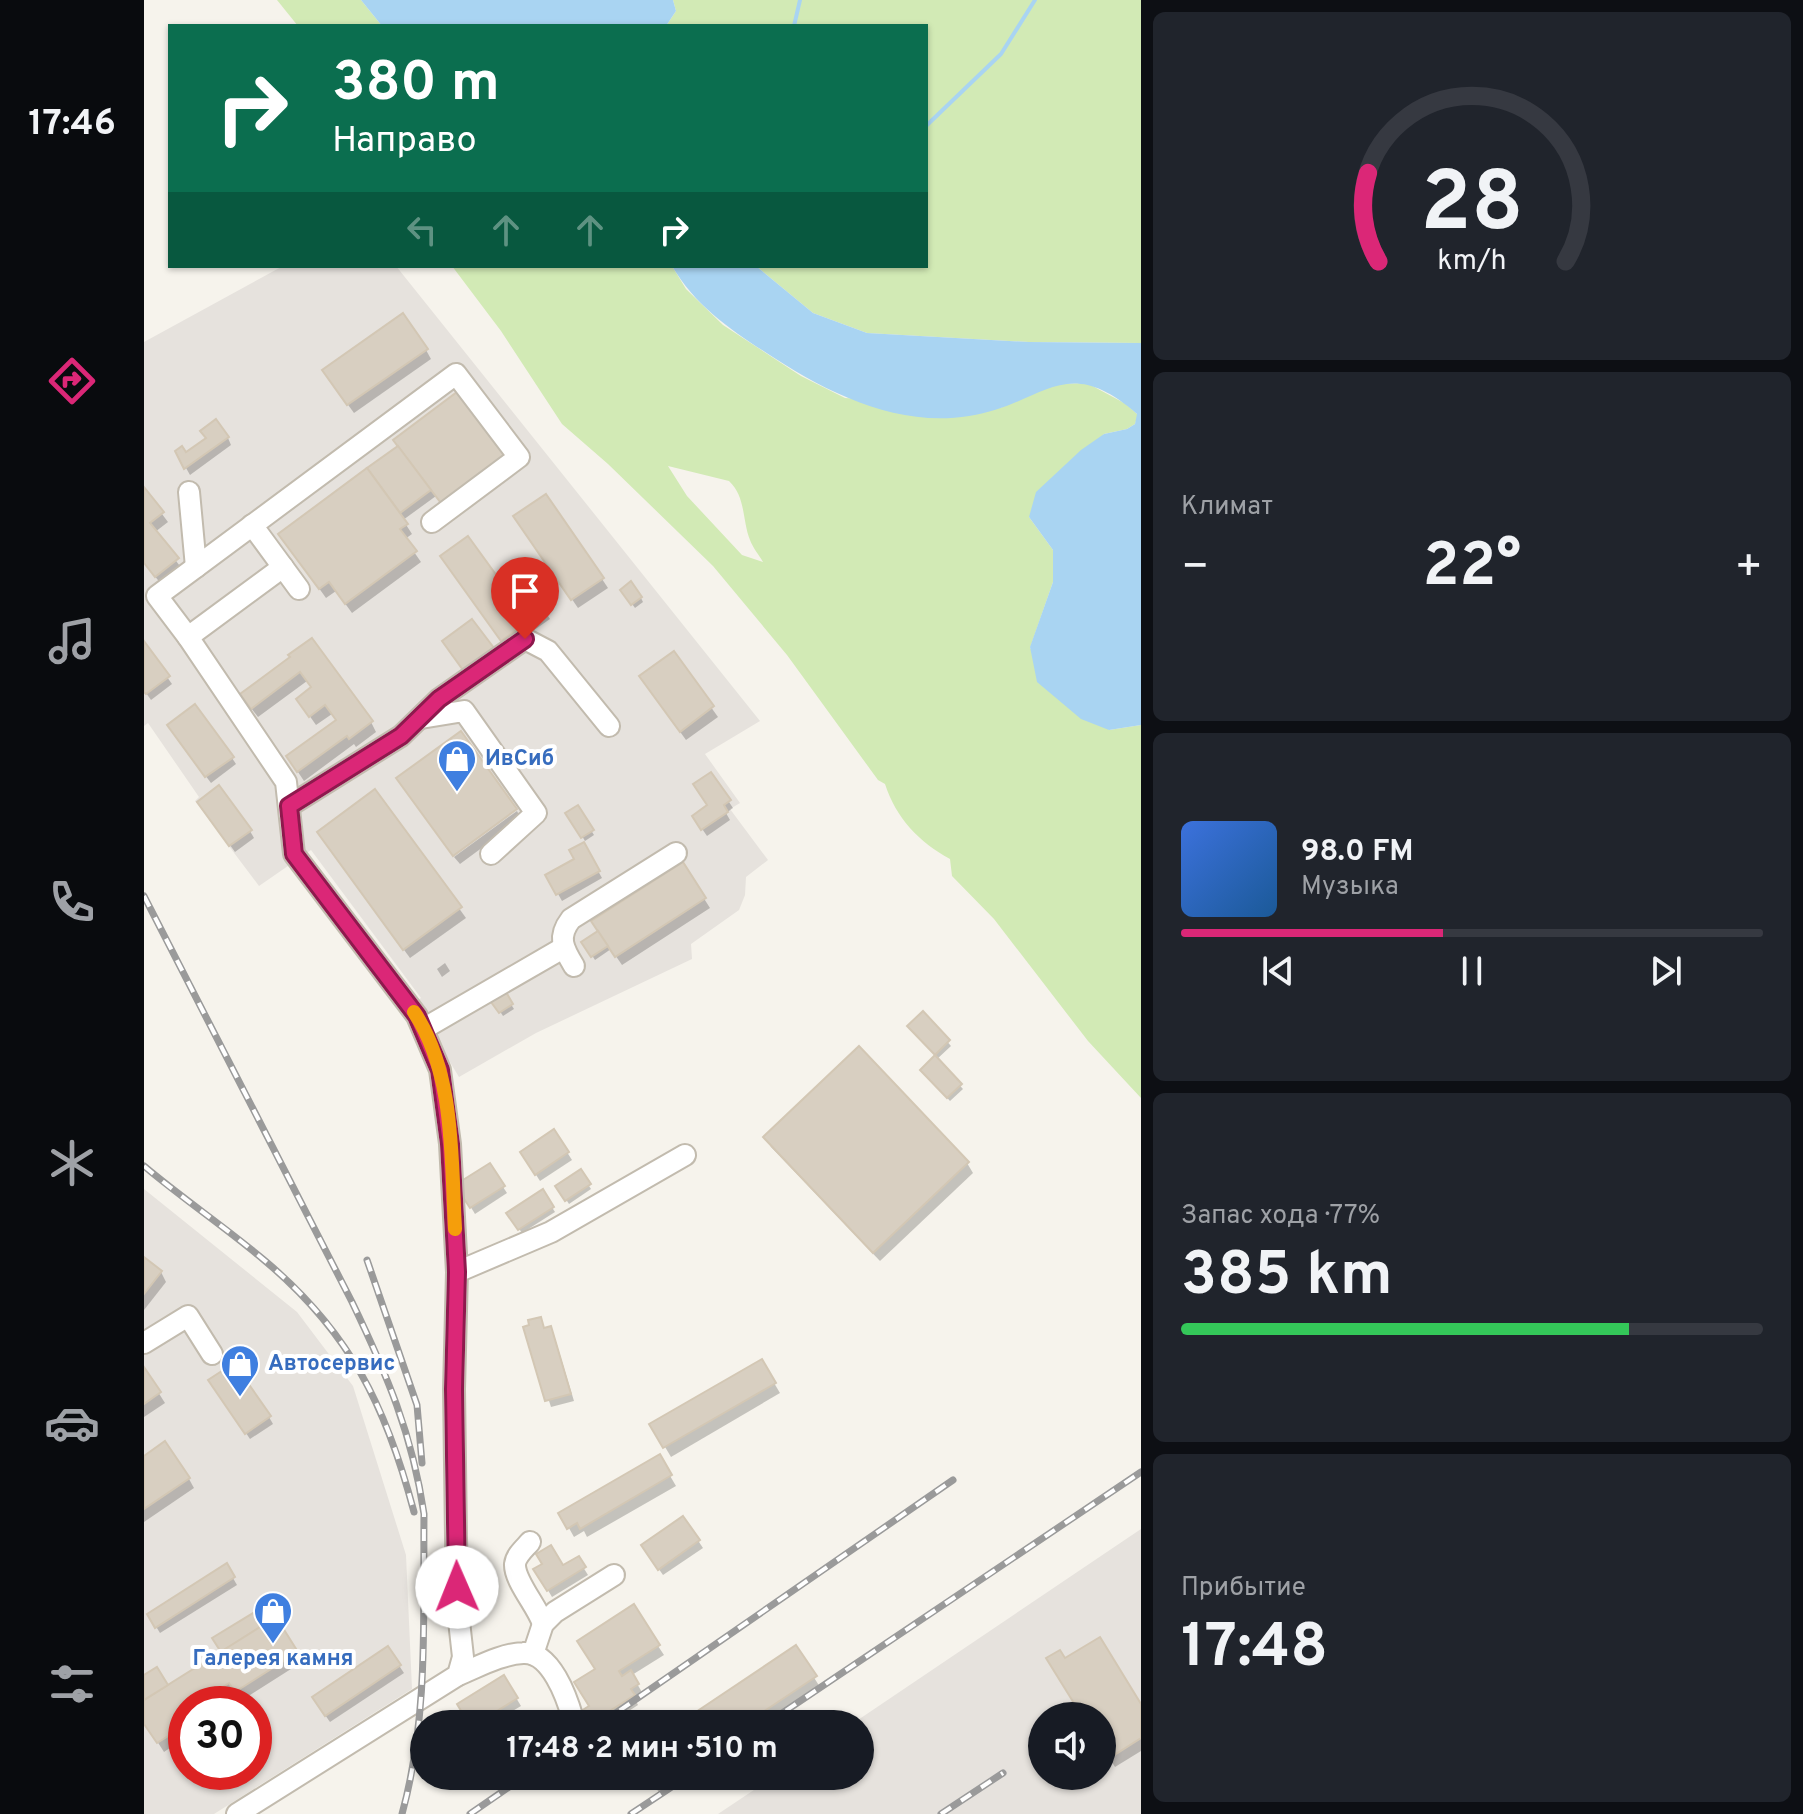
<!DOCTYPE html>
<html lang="ru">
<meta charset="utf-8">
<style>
:root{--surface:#171b24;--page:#20242c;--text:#f1f3f6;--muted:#9ea1a6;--line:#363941;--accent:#db2777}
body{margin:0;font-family:Overpass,sans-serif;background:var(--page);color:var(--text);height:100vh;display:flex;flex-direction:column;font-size:30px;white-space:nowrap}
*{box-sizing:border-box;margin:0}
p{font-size:26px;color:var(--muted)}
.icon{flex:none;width:44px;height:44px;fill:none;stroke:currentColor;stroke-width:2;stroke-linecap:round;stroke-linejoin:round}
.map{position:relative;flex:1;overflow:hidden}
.details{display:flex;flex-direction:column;gap:12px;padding:12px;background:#0d0f14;width:662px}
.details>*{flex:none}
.top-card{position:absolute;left:24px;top:24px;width:760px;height:244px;border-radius:0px;box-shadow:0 2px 6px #0004;background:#0b6e4f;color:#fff;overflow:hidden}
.buttons{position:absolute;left:884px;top:1702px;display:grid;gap:16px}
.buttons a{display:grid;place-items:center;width:88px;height:88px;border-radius:50%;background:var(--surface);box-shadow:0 2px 6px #0004;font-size:40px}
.speed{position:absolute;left:24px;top:1686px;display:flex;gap:16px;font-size:40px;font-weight:700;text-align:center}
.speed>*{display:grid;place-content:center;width:104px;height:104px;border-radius:50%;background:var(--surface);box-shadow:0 2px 6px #0004;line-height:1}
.speed .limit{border:12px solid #d22;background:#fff;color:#111}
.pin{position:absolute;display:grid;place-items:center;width:68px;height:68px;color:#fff;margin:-82px -34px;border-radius:50% 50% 50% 0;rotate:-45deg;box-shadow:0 0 8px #0007}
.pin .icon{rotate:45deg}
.me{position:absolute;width:88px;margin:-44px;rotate:359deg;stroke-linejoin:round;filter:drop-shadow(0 0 6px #0008)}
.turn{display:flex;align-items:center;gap:28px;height:168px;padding:0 32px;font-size:36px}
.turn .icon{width:104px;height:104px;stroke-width:2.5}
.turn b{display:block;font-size:56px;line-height:68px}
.lanes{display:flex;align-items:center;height:76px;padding:0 32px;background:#0003;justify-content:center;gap:40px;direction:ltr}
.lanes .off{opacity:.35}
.big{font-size:60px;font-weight:700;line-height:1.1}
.details .tile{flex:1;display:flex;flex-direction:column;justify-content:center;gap:12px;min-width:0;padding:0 28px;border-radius:12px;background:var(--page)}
.details .dial{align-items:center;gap:0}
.dial svg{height:208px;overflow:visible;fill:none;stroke:var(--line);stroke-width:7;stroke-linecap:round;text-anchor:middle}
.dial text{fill:var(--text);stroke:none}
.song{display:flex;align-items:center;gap:24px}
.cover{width:96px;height:96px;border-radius:12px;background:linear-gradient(135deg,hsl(220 70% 55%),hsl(210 70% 35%))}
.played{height:8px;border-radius:4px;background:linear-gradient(90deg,var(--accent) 45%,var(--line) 45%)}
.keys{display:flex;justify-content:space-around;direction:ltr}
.heat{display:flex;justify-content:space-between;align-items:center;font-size:44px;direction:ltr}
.charge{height:12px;border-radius:6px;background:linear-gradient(90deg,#34c759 77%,var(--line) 0)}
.trip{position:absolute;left:266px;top:1710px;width:464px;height:80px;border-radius:40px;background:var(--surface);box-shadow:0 2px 6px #0004;font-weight:700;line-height:80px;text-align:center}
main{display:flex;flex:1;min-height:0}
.tabs{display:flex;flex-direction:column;width:144px;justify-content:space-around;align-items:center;background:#090b0e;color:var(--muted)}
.tabs .icon{width:56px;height:56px}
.tabs .active{color:var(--accent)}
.tabs b{font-size:36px;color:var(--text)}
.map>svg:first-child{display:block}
</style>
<main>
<nav class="tabs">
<b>17:46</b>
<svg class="icon active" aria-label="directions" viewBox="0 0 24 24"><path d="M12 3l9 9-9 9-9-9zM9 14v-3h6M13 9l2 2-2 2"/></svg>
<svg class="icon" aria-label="music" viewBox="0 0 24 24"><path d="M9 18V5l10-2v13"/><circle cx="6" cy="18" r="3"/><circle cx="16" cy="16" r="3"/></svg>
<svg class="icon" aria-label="phone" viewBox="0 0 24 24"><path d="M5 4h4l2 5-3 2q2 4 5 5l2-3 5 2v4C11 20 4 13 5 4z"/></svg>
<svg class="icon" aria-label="climate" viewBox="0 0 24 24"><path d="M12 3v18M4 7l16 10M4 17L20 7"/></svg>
<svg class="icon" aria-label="car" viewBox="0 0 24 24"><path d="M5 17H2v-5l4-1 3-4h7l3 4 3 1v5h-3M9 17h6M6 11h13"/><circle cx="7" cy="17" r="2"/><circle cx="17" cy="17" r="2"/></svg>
<svg class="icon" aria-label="filters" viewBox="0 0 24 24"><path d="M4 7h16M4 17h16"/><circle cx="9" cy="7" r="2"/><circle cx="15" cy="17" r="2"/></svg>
</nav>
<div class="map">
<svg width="997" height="1814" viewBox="0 0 997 1814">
<rect width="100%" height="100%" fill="#f6f3ec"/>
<!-- industrial -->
<g fill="#e6e2dd" fill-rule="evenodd">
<polygon points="139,266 252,266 616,721 561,754 596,803 586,809 624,860 602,877 601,895 595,910 547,944 548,959 392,1033 315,1077 270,1003 277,998 167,850 115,886 51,801 55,797 4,723 0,726 0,342"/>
<path d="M0,1189L153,1312L209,1386L262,1555L268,1689L70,1814H0ZM42,1704H110V1772H42Z"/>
<path d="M997,1529V1814H574L631,1776H716V1724H708ZM898,1716H958V1776H898Z"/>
</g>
<!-- green -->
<g fill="#d2eab5" fill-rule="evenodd">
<polygon points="133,0 217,0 238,26 154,26"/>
<polygon points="529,0 997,0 997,343 885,342 723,333 669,313 612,266 782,266 782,26 522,26 532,11"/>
<path d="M308,266H528L542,289L579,325L657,376L701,398L856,408L912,384L943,383L982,404L994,415L991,424L983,429L960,434L885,517L909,550V582L886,648L965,730L997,725V1098L944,1041L850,919L808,876L806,859C775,842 752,818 741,784L734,780L643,655L569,566L464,464L418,424L357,331ZM524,466L585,481C602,497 598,520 606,540C609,548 615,555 619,562L598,555L543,496Z"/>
</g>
<!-- water -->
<g fill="#a9d4f2">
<polygon points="217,0 529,0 532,11 522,26 238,26"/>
<path d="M528,266H612L669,313L723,333L885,342L997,343V725L965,730L937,719L893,682L886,647L909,582V550L885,517L892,492L937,450L960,434L983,429L991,424L993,414C920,350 899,405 825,416C751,428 680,391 621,352C584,328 551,305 528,266Z"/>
</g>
<!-- shadow -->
<g fill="#0003">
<polygon points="282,350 287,359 210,413 186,380"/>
<polygon points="84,438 87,445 46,475 33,452 42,455"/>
<polygon points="256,447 292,496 259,520 268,534 261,539 277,562 208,613 192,591 182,598 137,535"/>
<polygon points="0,490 24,522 11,532 38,569 18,585 0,563"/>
<polygon points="378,526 458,579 464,588 434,608"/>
<polygon points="304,566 365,597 383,584 406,619 363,649"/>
<polygon points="481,594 497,598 499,602 491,608"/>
<polygon points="0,645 28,684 7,700 0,690"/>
<polygon points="529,654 574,717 542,740 503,686"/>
<polygon points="149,658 227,722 232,732 212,747 210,744 160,781 150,766 193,721 188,714 172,725 160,708 169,689 163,681 114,717 104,704"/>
<polygon points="29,732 88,758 92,764 67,783"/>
<polygon points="567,775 589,808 582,813 586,820 563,836 550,817 566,806"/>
<polygon points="231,792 322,918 266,958 181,842"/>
<polygon points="433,808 450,835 441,841 424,813"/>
<polygon points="60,809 106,831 110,838 91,852"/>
<polygon points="373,811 377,819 316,864 310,857"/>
<polygon points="439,844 458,878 418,901 404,876 433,860"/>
<polygon points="538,864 566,908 478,965 467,949 451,960 440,943"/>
<polygon points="301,963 306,971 298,977 293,969"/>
<polygon points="361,995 370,1009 359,1016 350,1002"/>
<polygon points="779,1014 807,1046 792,1060 819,1089 806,1101 778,1070 792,1056 768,1031"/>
<polygon points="410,1132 428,1160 396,1181 378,1153"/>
<polygon points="622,1137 823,1163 829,1173 736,1261 627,1147"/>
<polygon points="345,1166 363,1193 331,1214 314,1186"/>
<polygon points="436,1172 447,1189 425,1204 414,1187"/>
<polygon points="398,1192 411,1212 378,1233 365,1214"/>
<polygon points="0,1259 17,1272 22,1282 0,1310"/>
<polygon points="396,1319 401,1330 406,1328 410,1335 430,1401 407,1407 382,1329"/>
<polygon points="617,1361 636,1393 527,1457 508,1425"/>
<polygon points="0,1370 21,1403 0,1417"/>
<polygon points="71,1387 125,1417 129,1424 106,1439"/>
<polygon points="515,1457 532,1486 443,1537 440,1531 430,1537 417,1514"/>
<polygon points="0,1458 45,1479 50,1488 0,1522"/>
<polygon points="539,1518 559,1548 519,1575 503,1552"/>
<polygon points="434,1559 444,1575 408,1597 392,1570 419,1568"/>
<polygon points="82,1566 93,1585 16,1633 5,1615"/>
<polygon points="123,1606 158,1662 98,1700 92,1691 72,1704 42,1704 42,1737 20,1752 0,1721 0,1678 24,1688 79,1653"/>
<polygon points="514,1646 520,1655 488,1675 499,1694 491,1699 494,1705 465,1724 447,1724 440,1711 447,1707 453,1670"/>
<polygon points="651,1648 676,1687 621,1724 527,1724 539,1716 542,1721"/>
<polygon points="244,1649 260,1673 186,1722 174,1705"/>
<polygon points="921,1661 997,1708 997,1751 971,1767 958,1746 958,1716 940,1716"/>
<polygon points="360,1678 377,1706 347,1724 327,1724"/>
<polygon points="504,1776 543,1776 516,1794"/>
</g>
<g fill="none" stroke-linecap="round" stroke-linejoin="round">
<!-- stream -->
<g stroke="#a9d4f2" stroke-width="4">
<polyline points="650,26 656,0"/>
<polyline points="782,126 857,54 891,0"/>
</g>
</g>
<!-- building -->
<g fill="#d8cfc1" stroke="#d3c7b4" stroke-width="2">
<polygon points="259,313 284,349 203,405 178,370"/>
<polygon points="313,392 361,456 297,503 249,440"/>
<polygon points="72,419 85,437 40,469 31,451 38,446 42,452 62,438 56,431"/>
<polygon points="254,446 287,490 256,513 223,468"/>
<polygon points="223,468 264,524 256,529 273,551 201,604 185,582 175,589 134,534"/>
<polygon points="0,487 20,512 6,523 35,558 11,577 0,563"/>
<polygon points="402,494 460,578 427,600 369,516"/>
<polygon points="324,536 366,594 383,582 402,608 357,641 296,556"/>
<polygon points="487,581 498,597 487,605 476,590"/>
<polygon points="328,619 350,648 319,670 298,641"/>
<polygon points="168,638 229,721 205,739 203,736 153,772 142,756 192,720 181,705 165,717 152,699 167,687 156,672 107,709 96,694 146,657 144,655"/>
<polygon points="0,641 26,676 2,694 0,692"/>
<polygon points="530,651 570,706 536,732 495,676"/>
<polygon points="51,704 90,757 61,777 23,725"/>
<polygon points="317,731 373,809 309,856 252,778"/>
<polygon points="567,772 587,800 580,805 584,812 557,830 548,816 563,805 549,784"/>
<polygon points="75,785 108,830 85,846 53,802"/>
<polygon points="231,789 318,907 259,950 173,832"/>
<polygon points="434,805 450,830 437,838 421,813"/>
<polygon points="440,842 456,871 412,895 401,875 430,859 425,850"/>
<polygon points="539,862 562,898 471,957 447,921"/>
<polygon points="454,931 464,946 447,957 437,942"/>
<polygon points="362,992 369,1004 355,1013 347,1002"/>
<polygon points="779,1011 806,1040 791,1055 763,1026"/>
<polygon points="715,1046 825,1162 729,1253 619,1137"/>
<polygon points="791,1055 818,1084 803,1098 776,1070"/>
<polygon points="410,1129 425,1152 391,1175 376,1152"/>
<polygon points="346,1163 361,1186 326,1208 311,1185"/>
<polygon points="437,1169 447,1184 421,1201 411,1186"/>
<polygon points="399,1189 410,1207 374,1230 362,1213"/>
<polygon points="0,1257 18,1271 0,1294"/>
<polygon points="397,1317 400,1328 407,1326 427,1394 401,1401 379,1327 385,1325 384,1320"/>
<polygon points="618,1359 632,1383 519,1448 505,1424"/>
<polygon points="90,1363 127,1416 101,1434 64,1380"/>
<polygon points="0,1367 17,1392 0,1404"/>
<polygon points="21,1441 46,1478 0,1509 0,1456"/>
<polygon points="516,1454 528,1475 436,1529 433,1523 423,1529 414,1513"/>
<polygon points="539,1516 556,1540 514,1570 497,1545"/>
<polygon points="407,1545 419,1565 435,1556 442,1567 403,1591 389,1569 398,1564 392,1554"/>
<polygon points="83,1563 91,1577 11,1628 3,1614"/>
<polygon points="124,1604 132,1617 77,1652 68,1638"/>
<polygon points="490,1604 516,1645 475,1671 478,1676 487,1670 495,1684 487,1689 491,1695 445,1724 437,1711 445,1706 430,1682 451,1669 433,1641"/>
<polygon points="132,1617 154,1652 91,1692 85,1683 52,1704 42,1704 42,1710 39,1713 42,1725 13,1743 0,1724 0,1700"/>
<polygon points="956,1637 997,1704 997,1738 964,1759 958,1749 958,1716 938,1716 902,1658 916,1650 921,1658"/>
<polygon points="652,1645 673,1676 601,1724 547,1724 543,1718"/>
<polygon points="244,1646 257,1665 181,1716 168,1697"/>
<polygon points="13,1667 24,1685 0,1700 0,1675"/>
<polygon points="360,1675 374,1698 332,1724 325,1724 313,1704"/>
</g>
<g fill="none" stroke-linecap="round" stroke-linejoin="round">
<!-- minor casing -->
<g stroke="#c2bbae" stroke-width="24">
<g id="minor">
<polyline points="45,492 52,567"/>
<polyline points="108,525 155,589"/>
<polyline points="44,637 13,596 312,374 375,457 288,522"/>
<polyline points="277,718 320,711 392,813 347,854"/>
<polyline points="145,806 257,736 295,699 381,639 404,651 465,726"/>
<path d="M430,966C419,948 413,937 427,919L532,853"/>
<polyline points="279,1029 419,948"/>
<polyline points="313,1272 407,1232 541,1155"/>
<polyline points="0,1343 44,1316 68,1354"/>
<path d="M386,1542C381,1548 372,1555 371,1564C370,1581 394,1607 399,1624"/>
<polyline points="389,1654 399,1624 411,1612 470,1575"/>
<path d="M314,1675C334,1667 357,1654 379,1653C407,1651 423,1698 429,1719"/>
<polyline points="93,1814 314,1675 319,1657 314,1612 312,1538 310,1389 313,1272 306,1144 296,1070 273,1016 150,854 142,782 44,637 139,567"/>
</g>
</g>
<!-- minor -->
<use href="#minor" stroke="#fff" stroke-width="20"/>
<!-- rail casing -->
<g stroke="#9a9a9a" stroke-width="7">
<g id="rail">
<path d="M0,896L208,1302C243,1375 268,1433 280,1514C279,1615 285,1716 258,1814"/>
<path d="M0,1166C39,1199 81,1227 120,1260C206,1332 242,1406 270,1512"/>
<polyline points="223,1260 273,1405 278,1463"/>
<polyline points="456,1724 809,1480"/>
<polyline points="622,1724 997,1472"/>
<polyline points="326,1814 381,1776"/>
<polyline points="487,1814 544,1776"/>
<polyline points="797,1814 859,1773"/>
</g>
</g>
<!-- rail -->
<use href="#rail" stroke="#fff" stroke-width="4" stroke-dasharray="12" stroke-linecap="butt"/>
</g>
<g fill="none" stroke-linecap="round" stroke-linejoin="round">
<!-- route casing -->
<g stroke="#8e194d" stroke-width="20">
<polyline id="route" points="313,1587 310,1389 313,1272 306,1144 296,1070 273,1016 150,854 145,806 257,736 295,699 381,639"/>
</g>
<!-- route -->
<use href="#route" stroke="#db2777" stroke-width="14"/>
<!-- slow -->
<path stroke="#f59e0b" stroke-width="14" d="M270,1012C311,1074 307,1158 311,1229"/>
</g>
<!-- icons -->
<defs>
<g id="shop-pin" transform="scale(2)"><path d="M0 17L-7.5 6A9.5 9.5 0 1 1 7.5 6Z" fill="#3f7fe0" stroke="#fff"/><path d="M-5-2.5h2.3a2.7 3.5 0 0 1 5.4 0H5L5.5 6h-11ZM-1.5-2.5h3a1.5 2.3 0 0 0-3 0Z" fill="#fff"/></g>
</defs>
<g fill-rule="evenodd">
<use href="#shop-pin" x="313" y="759"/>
<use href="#shop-pin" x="96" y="1364"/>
<use href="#shop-pin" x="129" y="1611"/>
</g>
<g text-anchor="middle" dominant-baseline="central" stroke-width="8" stroke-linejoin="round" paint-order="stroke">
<!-- shop labels -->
<g font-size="22" font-weight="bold" fill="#366cbe" stroke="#fff" text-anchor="start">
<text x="341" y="759">ИвСиб</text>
<text x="124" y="1364">Автосервис</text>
<text x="129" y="1659" text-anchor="middle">Галерея камня</text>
</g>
</g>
</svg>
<div class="buttons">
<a><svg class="icon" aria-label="sound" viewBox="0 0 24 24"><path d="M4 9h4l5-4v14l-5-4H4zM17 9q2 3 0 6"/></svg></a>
</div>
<div class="speed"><div class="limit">30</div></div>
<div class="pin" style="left:381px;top:639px;background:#d93025"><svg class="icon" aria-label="arrive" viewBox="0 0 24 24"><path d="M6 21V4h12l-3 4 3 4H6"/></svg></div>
<svg class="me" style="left:313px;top:1587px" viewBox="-20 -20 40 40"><circle r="19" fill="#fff"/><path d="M0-13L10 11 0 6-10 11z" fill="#db2777"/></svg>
<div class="trip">17:48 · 2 мин · 510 m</div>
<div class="top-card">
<div class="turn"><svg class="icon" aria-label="right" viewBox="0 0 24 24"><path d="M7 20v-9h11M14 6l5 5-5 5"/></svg><div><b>380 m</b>Направо</div></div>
<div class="lanes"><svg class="icon off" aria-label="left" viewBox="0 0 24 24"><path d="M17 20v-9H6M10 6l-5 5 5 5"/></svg><svg class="icon off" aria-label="ahead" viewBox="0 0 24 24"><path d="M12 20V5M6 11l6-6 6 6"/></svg><svg class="icon off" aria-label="ahead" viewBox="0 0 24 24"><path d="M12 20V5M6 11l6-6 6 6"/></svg><svg class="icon" aria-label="right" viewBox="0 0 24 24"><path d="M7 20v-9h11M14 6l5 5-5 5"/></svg></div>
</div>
</div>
<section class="details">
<div class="tile dial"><svg viewBox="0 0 100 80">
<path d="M14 69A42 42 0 1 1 86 69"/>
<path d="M14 69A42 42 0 0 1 10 35" stroke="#db2777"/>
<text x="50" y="56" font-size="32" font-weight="700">28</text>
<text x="50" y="72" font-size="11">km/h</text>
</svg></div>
<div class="tile"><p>Климат</p>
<div class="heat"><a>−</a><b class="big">22°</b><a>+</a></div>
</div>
<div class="tile">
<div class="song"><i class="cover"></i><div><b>98.0 FM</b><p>Музыка</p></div></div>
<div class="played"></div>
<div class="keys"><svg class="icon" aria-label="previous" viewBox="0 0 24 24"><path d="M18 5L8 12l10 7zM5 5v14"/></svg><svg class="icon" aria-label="pause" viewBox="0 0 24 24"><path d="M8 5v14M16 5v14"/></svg><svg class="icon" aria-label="next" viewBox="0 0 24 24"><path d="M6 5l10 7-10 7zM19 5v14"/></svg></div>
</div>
<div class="tile"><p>Запас хода · 77%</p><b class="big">385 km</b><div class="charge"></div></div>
<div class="tile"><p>Прибытие</p><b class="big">17:48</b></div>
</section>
</main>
